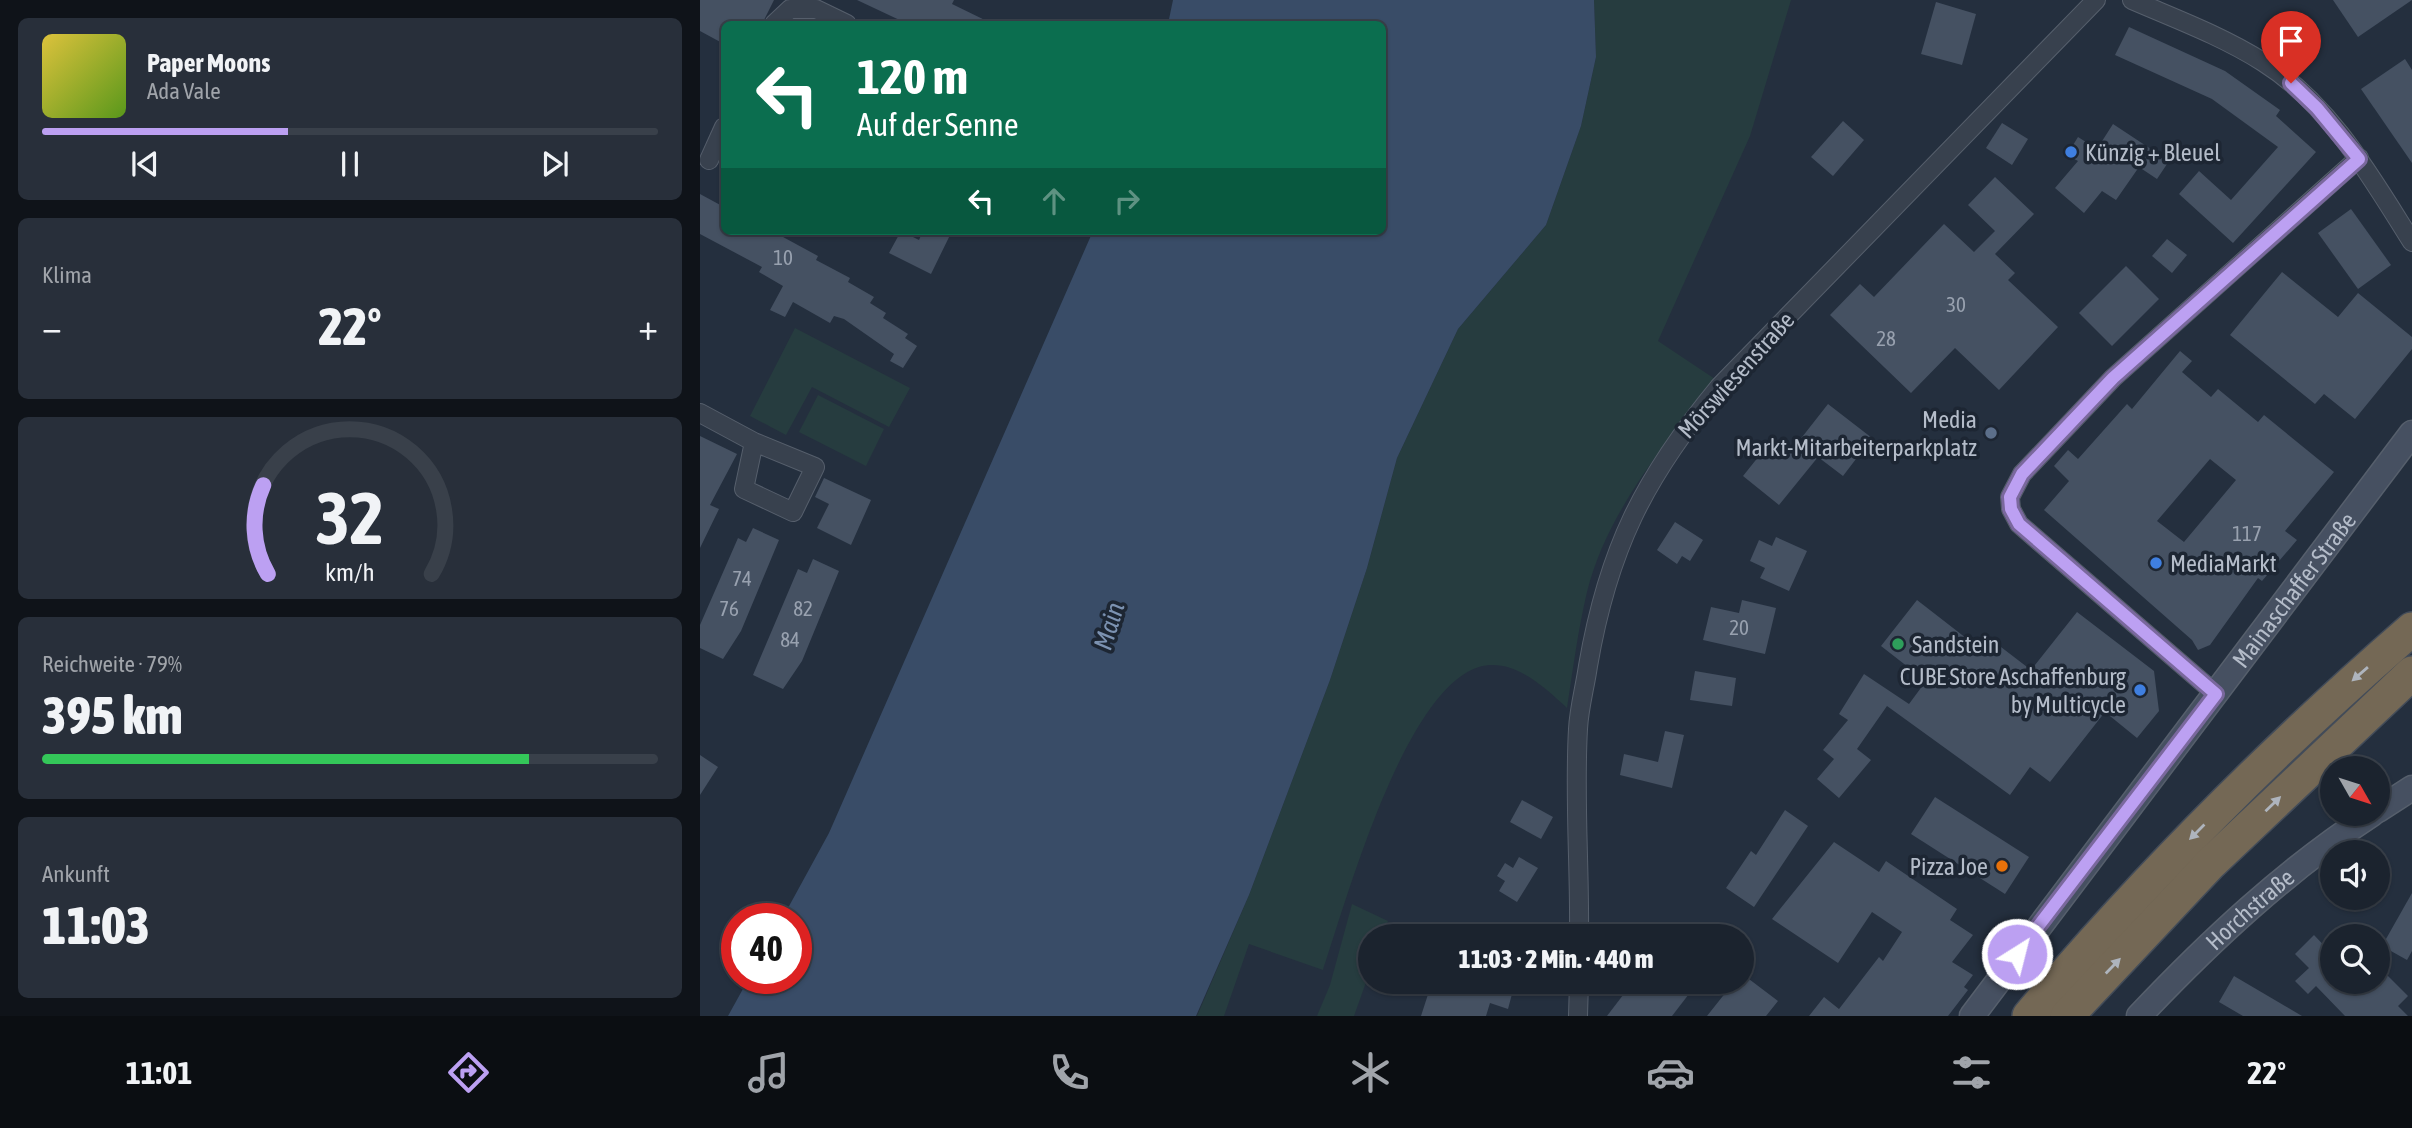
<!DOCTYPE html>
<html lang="de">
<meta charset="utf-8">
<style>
:root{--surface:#1b232e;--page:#282f3a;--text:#f1f3f6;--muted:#a0a4aa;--line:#39404a;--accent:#bca0f2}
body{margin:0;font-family:"Asap Condensed",sans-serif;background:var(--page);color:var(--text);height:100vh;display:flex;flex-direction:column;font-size:26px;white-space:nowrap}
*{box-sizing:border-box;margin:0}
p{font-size:23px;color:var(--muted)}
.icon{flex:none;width:38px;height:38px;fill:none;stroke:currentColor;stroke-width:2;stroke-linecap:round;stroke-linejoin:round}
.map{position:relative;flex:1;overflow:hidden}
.details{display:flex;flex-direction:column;gap:18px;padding:18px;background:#0f1319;width:700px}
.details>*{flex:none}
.guide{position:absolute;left:21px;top:21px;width:665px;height:214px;border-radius:10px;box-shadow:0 2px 5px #0004,0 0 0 2px var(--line);background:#0b6e4f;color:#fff;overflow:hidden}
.needle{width:46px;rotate:129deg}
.fabs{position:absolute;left:1620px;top:756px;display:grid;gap:14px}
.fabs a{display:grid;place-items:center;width:70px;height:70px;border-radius:50%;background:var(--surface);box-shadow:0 2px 5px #0004,0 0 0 2px var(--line);font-size:35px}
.speed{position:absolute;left:21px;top:903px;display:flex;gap:14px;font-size:35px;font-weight:700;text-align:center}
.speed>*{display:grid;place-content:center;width:91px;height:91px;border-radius:50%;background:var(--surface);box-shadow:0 2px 5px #0004,0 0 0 2px var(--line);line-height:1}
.speed .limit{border:10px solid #d22;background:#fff;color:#111}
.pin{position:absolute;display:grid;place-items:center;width:60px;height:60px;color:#fff;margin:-72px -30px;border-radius:50% 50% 50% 0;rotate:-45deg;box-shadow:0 0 7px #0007}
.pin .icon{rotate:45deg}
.me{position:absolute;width:77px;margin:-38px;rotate:36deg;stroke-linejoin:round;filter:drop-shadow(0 0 5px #0008)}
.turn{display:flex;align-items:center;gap:24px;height:147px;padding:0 21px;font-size:32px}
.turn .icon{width:91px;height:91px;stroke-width:2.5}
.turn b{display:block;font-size:49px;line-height:60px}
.lanes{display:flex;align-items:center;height:66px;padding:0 21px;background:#0003;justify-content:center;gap:35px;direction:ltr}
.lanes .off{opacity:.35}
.big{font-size:52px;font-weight:800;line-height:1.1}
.details .tile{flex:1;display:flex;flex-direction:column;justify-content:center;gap:10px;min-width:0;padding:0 24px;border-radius:10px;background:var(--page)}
.details .dial{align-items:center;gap:0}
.dial svg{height:182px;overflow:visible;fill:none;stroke:var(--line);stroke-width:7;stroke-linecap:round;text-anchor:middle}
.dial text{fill:var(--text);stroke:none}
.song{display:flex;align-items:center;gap:21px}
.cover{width:84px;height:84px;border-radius:10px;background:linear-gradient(135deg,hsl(50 70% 55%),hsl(90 70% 35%))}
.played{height:7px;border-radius:4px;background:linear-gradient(90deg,var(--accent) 40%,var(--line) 40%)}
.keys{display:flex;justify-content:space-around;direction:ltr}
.heat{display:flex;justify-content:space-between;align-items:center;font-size:38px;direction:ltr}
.charge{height:10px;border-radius:5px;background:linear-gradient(90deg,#34c759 79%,var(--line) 0)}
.trip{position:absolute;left:658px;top:924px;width:396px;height:70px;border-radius:35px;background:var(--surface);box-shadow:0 2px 5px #0004,0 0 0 2px var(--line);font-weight:800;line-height:70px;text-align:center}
.dock{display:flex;height:112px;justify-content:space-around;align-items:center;background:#0b0e12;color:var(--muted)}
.dock .icon{width:49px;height:49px}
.dock .selected{color:var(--accent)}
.dock b{font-size:32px;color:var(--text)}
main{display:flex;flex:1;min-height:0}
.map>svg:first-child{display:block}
</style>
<main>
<section class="details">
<div class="tile">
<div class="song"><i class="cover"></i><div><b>Paper Moons</b><p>Ada Vale</p></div></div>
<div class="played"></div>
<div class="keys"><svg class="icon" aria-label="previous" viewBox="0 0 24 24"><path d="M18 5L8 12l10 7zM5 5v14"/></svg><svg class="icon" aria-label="pause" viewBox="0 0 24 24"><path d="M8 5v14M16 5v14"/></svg><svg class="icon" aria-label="next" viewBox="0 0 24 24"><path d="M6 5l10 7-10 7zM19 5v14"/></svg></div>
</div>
<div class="tile"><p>Klima</p>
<div class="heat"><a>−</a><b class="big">22°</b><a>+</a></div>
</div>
<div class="tile dial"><svg viewBox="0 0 100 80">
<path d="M14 69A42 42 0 1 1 86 69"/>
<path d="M14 69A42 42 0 0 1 12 30" stroke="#bca0f2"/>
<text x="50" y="56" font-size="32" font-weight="700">32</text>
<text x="50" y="72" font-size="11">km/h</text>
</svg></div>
<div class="tile"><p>Reichweite · 79%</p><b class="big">395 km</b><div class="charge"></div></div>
<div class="tile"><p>Ankunft</p><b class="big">11:03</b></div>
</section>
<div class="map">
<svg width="1712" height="1016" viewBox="0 0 1712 1016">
<rect width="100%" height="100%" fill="#242f3e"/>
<!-- green -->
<g fill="#263c3f">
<path d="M894,0H1091L1050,136L958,341L1015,379C966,443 907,511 887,592C878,630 873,669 867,708C844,687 813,657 779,667C704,690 647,899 623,970L549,944L524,1016H497L549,895L630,680L667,568L697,458L758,329L846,225L881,126L896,57Z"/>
<polygon points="95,328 210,388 189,427 112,387 86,435 50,416"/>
<polygon points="118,395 184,429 166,466 99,432"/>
<polygon points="652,904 688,921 682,936 670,936 670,971 654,1016 617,1016 630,985"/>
</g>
<!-- water -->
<polygon fill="#394c67" points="473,0 894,0 896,57 881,126 846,225 758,329 697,458 667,568 630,680 549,895 496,1016 28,1016 49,978 96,978 96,919 82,919 129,833 393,231 682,231 682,24 468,24"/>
<!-- building -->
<g fill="#455162" fill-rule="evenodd">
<polygon points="0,0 74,0 62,24 24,24 24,44 0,31"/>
<polygon points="157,0 254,0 252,4 293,24 208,24"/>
<polygon points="1633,0 1712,0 1658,37"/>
<polygon points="1236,2 1276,14 1262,65 1221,54"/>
<polygon points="1429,27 1525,71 1580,110 1576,116 1616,152 1533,243 1479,194 1499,171 1531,200 1578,147 1512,99 1415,55"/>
<polygon points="1705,59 1712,70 1712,163 1661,89"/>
<polygon points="1143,121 1164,140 1133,176 1111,157"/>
<polygon points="1302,123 1328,139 1312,165 1286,148"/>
<polygon points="1413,124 1469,161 1457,179 1439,167 1416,200 1402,191 1384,213 1355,188 1378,161 1367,155 1378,137 1397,149"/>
<polygon points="1295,177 1334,214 1295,254 1315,273 1308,280 1358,327 1299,390 1255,348 1211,393 1130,315 1160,284 1174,297 1244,224 1274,252 1295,231 1268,205"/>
<polygon points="0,194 24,207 24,231 72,231 118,256 116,260 150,278 148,282 174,297 170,303 186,313 183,318 208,334 205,338 217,346 203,368 190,361 194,354 144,319 134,316 130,323 93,302 85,317 70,310 83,286 59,272 62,267 0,234"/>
<polygon points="1651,209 1691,265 1658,289 1618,233"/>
<polygon points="201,231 219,240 223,231 252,231 231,274 189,253"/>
<polygon points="1467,239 1487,255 1472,273 1452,256"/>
<polygon points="1426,266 1459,299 1412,346 1379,313"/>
<polygon points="1582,272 1638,317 1658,293 1712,337 1712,349 1655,419 1624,394 1615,404 1530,335"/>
<path d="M1480,351L1492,361L1482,372L1511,397L1518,389L1558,422L1564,415L1634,472L1585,531L1597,540L1562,581L1558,578L1510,645L1498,650L1492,640L1344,510L1369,481L1354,466L1368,450L1378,459L1427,404L1432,409ZM1510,459L1536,480L1484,542L1457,521Z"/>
<polygon points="1128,404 1172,438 1143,476 1118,457 1079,505 1043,476 1071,441 1088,455"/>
<polygon points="0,436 37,454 10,505 19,509 0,548"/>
<polygon points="124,478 171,500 151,545 117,528 129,504 115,497"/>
<polygon points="975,522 1003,540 990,561 982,556 977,564 957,550"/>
<polygon points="53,528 79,540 41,631 23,659 0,648 0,625 38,538 46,542"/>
<polygon points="1076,537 1107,551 1089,591 1060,578 1065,568 1050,561 1059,540 1072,546"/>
<polygon points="113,559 139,571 102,661 83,689 53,675 98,569 107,573"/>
<polygon points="1042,600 1076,608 1065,654 1003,640 1011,607 1039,613"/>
<polygon points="1217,600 1275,645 1284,634 1331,670 1377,612 1454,671 1459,711 1437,738 1405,712 1350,782 1330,767 1310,795 1187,706 1157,749 1171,760 1139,798 1117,779 1134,759 1123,750 1148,720 1139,714 1164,674 1209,704 1226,681 1181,646"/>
<polygon points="995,671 1036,678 1032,706 990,700"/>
<polygon points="965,731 984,735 972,788 920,775 924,754 958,762"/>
<polygon points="0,755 18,767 0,795"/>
<polygon points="1235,797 1329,857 1305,894 1211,834"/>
<polygon points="822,800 853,817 841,839 810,822"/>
<polygon points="1085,810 1108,826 1054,907 1026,888 1051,851 1056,855"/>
<polygon points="1134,842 1179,872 1186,861 1257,909 1250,920 1273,935 1252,962 1273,975 1264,987 1268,990 1248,1016 1109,1016 1124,997 1139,1009 1179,957 1183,961 1202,932 1172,912 1138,963 1072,919"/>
<polygon points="819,857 838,868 817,902 799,891 805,881 797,876 805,863 813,868"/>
<polygon points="1712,893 1712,951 1707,960 1682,946"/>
<polygon points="1614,935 1633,955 1633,982 1678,982 1678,966 1708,996 1698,1006 1708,1016 1645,1016 1616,986 1608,994 1595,981 1609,968 1595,954"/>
<polygon points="1041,973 1078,1001 1066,1016 1007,1016 1034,982 1041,982"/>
<polygon points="1534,976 1602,1016 1543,1016 1519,1002"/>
<polygon points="732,982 774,982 812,994 808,1009 790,1003 786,1016 721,1016"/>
<polygon points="933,982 980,982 992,990 972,1016 907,1016"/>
</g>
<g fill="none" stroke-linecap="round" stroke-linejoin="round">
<!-- street casing -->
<g stroke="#565f6c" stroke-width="20">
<g id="street">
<path d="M1432,0C1476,19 1522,36 1563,62C1630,104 1671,177 1712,242"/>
<polyline points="74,24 90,9 116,9 147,24"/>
<polyline points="9,160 24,127"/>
<polyline points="0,413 54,442 115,467 93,512 44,489 54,442"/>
<polyline points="1516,694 1319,524 1311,509 1310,497 1322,474 1413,378 1659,158"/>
<path d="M879,936C880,868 874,798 878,729C879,708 885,687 888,666C908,549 944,478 1019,387L1396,0"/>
<polyline points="878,1016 879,982"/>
</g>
</g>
<!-- secondary casing -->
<g stroke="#565f6c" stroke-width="27">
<g id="secondary">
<polyline points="1678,810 1712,788"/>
<path id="s1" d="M1272,1016L1712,433"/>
<path id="s2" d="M1439,1016C1510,941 1586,870 1672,814"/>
</g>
</g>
<!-- highway casing -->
<g stroke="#434c59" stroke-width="36">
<g id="highway">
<path d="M1329,1016C1446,877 1575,748 1712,629"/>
<polyline points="1367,1016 1510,864 1712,673"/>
</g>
</g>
<!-- street -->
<use href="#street" stroke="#38414e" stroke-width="18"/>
<!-- secondary -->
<use href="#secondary" stroke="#465061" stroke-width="24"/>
<!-- highway -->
<use href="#highway" stroke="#746855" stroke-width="33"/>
</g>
<!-- one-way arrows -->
<defs><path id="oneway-solid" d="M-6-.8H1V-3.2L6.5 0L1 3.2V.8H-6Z" transform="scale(1.75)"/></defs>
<g fill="#aeb4bd">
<use href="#oneway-solid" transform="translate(1660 674) rotate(139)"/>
<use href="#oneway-solid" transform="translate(1573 804) rotate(-44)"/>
<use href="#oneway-solid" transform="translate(1497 832) rotate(135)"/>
<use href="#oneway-solid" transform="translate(1413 966) rotate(-46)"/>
</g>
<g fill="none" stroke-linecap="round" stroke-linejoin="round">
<!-- route casing -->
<g stroke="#7a689d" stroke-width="18">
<polyline id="route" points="1317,954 1516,694 1319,524 1311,509 1310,497 1322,474 1413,378 1659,159 1617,108 1591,83"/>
</g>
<!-- route -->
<use href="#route" stroke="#bca0f2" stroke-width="12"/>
</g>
<!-- markers -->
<g fill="#3f7fe0" stroke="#1d2633" stroke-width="2.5">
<circle cx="1371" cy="152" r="7"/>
<circle cx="1456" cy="563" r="7"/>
<circle cx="1440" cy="690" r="7"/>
</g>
<circle fill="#5c6f8a" stroke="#1d2633" stroke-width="2.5" cx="1291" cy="433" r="7"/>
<circle fill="#2e9e5b" stroke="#1d2633" stroke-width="2.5" cx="1198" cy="644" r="7"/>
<circle fill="#e8710a" stroke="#1d2633" stroke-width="2.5" cx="1302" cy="866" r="7"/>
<g text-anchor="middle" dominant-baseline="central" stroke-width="7" stroke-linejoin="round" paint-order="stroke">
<!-- number labels -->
<g font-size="21" fill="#98a1af">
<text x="83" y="257">10</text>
<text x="1256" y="304">30</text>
<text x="1186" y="338">28</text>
<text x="1547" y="533">117</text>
<text x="42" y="578">74</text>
<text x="29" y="608">76</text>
<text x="103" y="608">82</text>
<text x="1039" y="627">20</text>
<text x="90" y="639">84</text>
</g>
<!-- poi labels -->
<g font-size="24" fill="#b4bcc9" stroke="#1d2633" text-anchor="start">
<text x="1385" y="152">Künzig + Bleuel</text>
<text x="1277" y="419" text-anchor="end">Media<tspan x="1277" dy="28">Markt-Mitarbeiterparkplatz</tspan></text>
<text x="1470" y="563">MediaMarkt</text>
<text x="1212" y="644">Sandstein</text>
<text x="1426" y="676" text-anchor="end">CUBE Store Aschaffenburg<tspan x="1426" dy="28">by Multicycle</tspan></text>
<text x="1288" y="866" text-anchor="end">Pizza Joe</text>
</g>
<!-- street labels -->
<g font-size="24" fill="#b4bcc9" stroke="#1d2633">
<text transform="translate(1036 375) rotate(-48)">Mörswiesenstraße</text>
<text stroke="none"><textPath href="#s1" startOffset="534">Mainaschaffer Straße</textPath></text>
<text stroke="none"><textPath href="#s2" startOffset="154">Horchstraße</textPath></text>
</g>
<!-- water labels -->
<g font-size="26" font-style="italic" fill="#7c92b1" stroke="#1d2633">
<text transform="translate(409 626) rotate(-73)">Main</text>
</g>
</g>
</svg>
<div class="fabs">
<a><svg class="needle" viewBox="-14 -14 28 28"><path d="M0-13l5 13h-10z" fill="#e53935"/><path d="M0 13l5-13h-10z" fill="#a0a4aa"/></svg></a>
<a><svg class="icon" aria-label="sound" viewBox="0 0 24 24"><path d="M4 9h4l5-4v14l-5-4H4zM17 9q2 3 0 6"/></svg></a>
<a><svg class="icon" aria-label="search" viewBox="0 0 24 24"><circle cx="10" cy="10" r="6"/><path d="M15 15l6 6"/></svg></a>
</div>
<div class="speed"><div class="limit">40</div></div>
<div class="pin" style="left:1591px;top:83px;background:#d93025"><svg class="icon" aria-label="arrive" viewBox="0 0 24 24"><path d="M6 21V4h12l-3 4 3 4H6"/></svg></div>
<svg class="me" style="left:1317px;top:954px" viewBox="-20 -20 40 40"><circle r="17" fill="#bca0f2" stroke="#fff" stroke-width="3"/><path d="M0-11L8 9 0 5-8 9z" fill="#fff"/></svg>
<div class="trip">11:03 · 2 Min. · 440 m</div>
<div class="guide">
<div class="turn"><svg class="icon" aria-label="left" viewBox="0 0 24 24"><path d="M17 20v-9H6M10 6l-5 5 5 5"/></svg><div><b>120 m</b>Auf der Senne</div></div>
<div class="lanes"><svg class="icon" aria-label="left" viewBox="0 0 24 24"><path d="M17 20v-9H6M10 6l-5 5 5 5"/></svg><svg class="icon off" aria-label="ahead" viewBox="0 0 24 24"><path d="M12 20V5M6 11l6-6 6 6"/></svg><svg class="icon off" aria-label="right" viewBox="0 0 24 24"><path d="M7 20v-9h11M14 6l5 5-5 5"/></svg></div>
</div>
</div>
</main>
<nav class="dock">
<b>11:01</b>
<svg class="icon selected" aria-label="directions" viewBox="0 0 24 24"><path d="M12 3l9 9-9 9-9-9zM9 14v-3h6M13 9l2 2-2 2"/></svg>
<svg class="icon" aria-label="music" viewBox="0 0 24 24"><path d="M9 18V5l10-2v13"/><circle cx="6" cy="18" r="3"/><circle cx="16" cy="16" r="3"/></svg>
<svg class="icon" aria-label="phone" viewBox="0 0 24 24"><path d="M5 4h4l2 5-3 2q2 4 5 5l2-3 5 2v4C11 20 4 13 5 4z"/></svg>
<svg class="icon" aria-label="climate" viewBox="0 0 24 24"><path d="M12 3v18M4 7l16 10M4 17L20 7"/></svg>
<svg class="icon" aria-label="car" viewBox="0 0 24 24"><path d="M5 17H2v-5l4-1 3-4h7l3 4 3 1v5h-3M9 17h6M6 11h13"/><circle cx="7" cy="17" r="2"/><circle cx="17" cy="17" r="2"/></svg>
<svg class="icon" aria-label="filters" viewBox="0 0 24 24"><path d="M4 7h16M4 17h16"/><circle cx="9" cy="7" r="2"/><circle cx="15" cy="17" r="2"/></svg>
<b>22°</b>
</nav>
